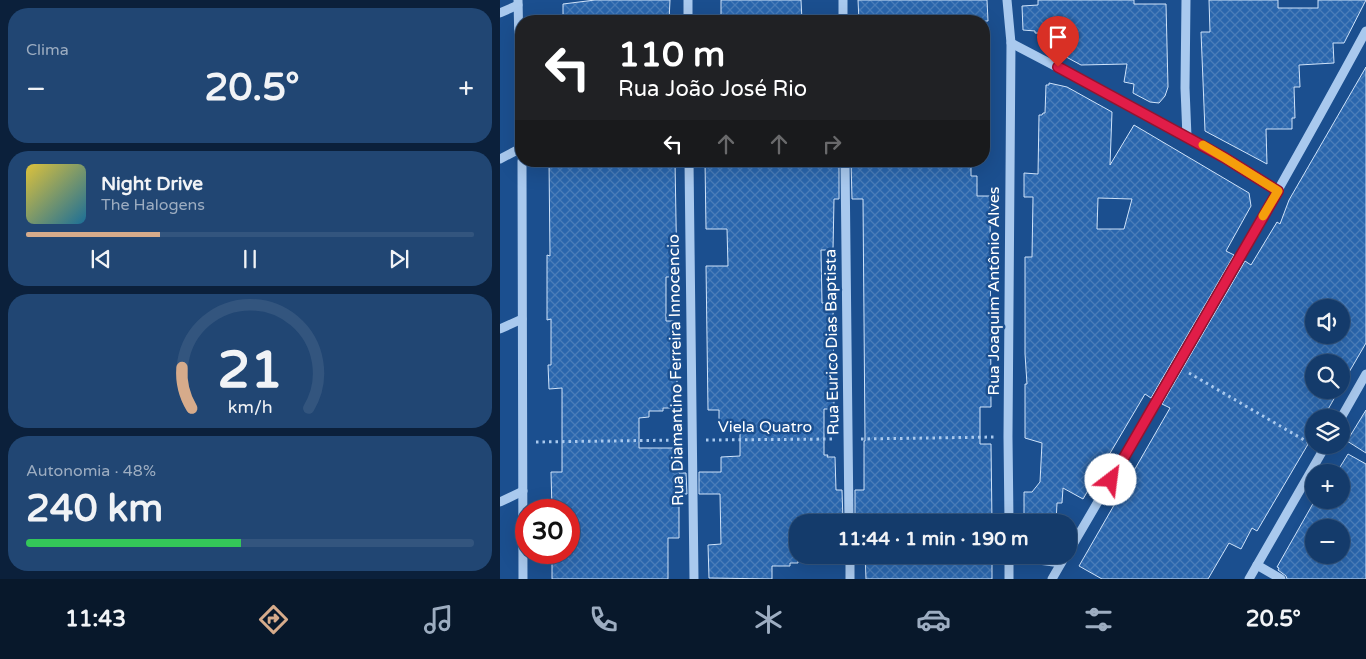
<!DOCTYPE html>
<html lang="pt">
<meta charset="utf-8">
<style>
:root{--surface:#143b6b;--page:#214673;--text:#f1f3f6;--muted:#9dadc1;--line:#33557e;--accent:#d6ab8b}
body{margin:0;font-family:"Varela Round",sans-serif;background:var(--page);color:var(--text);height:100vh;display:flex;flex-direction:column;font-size:19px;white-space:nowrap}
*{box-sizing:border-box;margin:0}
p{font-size:16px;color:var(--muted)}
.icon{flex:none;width:28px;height:28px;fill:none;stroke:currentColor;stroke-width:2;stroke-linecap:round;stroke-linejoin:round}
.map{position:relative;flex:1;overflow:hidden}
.panel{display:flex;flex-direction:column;gap:8px;padding:8px;background:#0b203b;width:500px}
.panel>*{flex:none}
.guide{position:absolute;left:15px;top:15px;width:475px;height:152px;border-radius:20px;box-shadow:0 5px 20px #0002,0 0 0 1px var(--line);background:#202124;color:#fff;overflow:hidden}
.controls{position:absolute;left:805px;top:299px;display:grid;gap:10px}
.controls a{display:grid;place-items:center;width:45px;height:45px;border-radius:50%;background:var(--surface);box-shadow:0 5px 20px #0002,0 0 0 1px var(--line);font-size:25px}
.speed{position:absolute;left:15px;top:499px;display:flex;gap:10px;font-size:25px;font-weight:700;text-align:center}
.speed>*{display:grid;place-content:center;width:65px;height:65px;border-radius:50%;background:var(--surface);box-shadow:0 5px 20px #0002,0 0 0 1px var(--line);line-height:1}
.speed .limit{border:8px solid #d22;background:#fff;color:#111}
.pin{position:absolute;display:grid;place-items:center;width:42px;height:42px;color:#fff;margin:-51px -21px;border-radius:50% 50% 50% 0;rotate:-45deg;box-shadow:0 0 5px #0007}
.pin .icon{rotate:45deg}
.me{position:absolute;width:55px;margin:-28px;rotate:30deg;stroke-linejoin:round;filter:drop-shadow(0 0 4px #0008)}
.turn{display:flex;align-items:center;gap:18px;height:105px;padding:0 20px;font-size:22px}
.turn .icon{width:65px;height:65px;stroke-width:2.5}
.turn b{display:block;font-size:35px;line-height:42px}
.lanes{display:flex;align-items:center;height:48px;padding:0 20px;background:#0003;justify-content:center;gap:25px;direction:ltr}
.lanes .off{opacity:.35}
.big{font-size:38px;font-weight:800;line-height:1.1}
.panel .card{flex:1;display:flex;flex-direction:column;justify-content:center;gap:8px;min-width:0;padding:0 18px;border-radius:20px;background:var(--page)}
.panel .dial{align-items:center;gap:0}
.dial svg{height:130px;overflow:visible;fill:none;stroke:var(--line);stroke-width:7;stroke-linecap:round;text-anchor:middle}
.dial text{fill:var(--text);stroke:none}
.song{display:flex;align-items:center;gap:15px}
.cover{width:60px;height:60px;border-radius:8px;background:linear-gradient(135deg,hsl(50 70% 55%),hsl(200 70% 35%))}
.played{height:5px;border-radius:2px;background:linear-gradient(90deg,var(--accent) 30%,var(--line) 30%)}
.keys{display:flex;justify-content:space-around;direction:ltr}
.heat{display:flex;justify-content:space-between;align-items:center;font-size:28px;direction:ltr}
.charge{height:8px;border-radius:4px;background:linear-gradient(90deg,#34c759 48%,var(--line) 0)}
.trip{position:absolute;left:289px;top:514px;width:288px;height:50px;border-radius:20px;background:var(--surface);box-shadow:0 5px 20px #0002,0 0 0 1px var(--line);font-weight:800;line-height:50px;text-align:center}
.dock{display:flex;height:80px;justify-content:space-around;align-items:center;background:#08182b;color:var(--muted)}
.dock .icon{width:35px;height:35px}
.dock .selected{color:var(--accent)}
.dock b{font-size:22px;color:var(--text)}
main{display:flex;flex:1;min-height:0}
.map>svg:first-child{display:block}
</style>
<main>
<section class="panel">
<div class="card"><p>Clima</p>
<div class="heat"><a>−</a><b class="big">20.5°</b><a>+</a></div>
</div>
<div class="card">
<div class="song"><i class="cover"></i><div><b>Night Drive</b><p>The Halogens</p></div></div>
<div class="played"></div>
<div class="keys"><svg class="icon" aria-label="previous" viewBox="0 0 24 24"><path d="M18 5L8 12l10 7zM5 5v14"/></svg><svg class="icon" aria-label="pause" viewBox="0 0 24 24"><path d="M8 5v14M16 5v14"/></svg><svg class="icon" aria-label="next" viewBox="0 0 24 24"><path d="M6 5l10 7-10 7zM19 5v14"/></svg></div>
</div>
<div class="card dial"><svg viewBox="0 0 100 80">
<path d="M14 69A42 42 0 1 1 86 69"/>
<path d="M14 69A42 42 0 0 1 8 44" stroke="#d6ab8b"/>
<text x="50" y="56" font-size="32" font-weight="700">21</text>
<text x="50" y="72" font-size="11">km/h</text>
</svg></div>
<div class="card"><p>Autonomia · 48%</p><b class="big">240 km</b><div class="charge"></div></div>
</section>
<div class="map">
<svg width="866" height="579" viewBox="0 0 866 579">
<defs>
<pattern id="building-cross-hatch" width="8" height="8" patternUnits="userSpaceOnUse" patternTransform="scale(1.25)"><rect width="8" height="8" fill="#2a66ad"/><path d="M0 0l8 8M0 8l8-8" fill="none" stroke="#4a7db9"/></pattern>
</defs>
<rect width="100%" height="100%" fill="#1b4f8f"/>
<!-- building -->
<g fill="url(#building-cross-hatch)" stroke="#cfe3fa" fill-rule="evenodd">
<polygon points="95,0 170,0 169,21 63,21 63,4"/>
<polygon points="221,0 301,0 302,21 221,21"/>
<polygon points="358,0 487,0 488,21 359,21"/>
<polygon points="538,0 634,0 634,4 666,4 668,87 665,96 659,103 650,102 633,93 634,84 624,82 627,64 581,65 557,52 558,34 535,33 535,31 523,30 522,6 538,5"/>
<polygon points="709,0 778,0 778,8 818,8 818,0 866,0 844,43 833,43 834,63 799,65 800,87 794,87 795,118 792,118 792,129 766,129 767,164 705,131 701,32 710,32"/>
<path d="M866,67V343L841,386V362H814V390H839L823,418H814V434L757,531L752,528L741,549L729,543L708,579H602L579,566L670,408L662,404L745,261L751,265L777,222L780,224L789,200ZM814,308H841V335H814Z"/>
<path d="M549,83L567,87L612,112L610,165L634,125L749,193L751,206L726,251L734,255L651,398L645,394L583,499L563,488L562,503H557L556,522L524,521V492H532L540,482L542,443L525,438V384H527L525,354V257H532L533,197H524V173L538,174L539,115H542L543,113H545L546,85H549ZM598,198L632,199L624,229H597Z"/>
<polygon points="49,161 175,161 177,277 166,277 166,321 177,321 178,332 179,332 177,354 177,408 163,408 163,411 149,411 149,417 139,418 139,448 179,448 179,473 186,473 187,494 179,494 179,538 168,538 168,579 52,579 52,552 69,552 69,510 52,510 51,472 62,472 62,388 49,389 48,365 51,365 51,319 47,320 47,255 50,256"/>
<polygon points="205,161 339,161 339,199 334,199 333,250 321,250 322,303 333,303 334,409 324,409 324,455 328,455 327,457 335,457 336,490 342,490 343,522 298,522 298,563 290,563 290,566 272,566 272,579 209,578 208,545 221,544 220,494 199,494 199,472 221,472 221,457 240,456 240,424 219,425 219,410 208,410 206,266 228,266 227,229 206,229"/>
<polygon points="351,161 471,161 471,176 477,176 477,196 490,196 491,407 480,407 480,444 491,444 492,522 355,522 355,490 364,490 364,441 365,441 363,199 352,199"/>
<polygon points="866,410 866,453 847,441"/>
<path d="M848,454L866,464V579H787L786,576L778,570L779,568L777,567L815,500H841V472H837ZM814,528H841V555H814Z"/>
<polygon points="365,555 492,555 492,579 366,579"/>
</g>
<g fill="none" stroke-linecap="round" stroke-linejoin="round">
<!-- path -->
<g stroke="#a9c9ee" stroke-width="3" stroke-dasharray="2.5 4" stroke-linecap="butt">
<polyline points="689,373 811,444"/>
<polyline points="361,439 495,437"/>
<polyline points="206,440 335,439"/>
<polyline points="36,442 180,440"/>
</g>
<!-- minor -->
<g stroke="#a9c9ee" stroke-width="9">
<polyline points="18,0 21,137"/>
<polyline points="188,0 188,21"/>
<polyline points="343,0 343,21"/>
<polyline points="507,0 511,43 508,437 509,522"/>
<polyline points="686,0 685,88 687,137"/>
<polyline points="0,13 18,5"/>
<path d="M511,43C601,90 691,137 778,191"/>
<polyline points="0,159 21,148"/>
<polyline points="22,161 23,579"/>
<polyline points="189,161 194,579"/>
<polyline points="345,161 349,522"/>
<polyline points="0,329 22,319"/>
<polyline points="841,418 866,374"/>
<polyline points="0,502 23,491"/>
<path d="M568,553C669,380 771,207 866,31"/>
<polyline points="350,555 350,579"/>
<polyline points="509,555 509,579"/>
<polyline points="509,556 561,563"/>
<polyline points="757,565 781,579"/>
<polyline points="552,579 563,560"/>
<polyline points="749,579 826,445"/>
</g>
</g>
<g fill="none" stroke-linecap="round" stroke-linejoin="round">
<!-- route casing -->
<g stroke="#92132f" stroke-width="12">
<polyline id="route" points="558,67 725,158 778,191 611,480"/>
</g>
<!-- route -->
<use href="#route" stroke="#e11d48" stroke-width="9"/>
<!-- slow -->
<polyline stroke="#f59e0b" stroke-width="9" points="703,145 725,158 778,191 763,216"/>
</g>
<g text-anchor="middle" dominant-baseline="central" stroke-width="5" stroke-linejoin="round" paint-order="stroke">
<!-- street labels -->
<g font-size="16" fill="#fff" stroke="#1b4f8f">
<text transform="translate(494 291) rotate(-90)">Rua Joaquim Antônio Alves</text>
<text transform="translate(332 342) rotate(-91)">Rua Eurico Dias Baptista</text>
<text transform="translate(176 370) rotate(-91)">Rua Diamantino Ferreira Innocencio</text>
<text x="265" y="427">Viela Quatro</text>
</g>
</g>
</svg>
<div class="controls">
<a><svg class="icon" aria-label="sound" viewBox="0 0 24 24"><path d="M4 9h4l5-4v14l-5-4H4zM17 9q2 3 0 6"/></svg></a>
<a><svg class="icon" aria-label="search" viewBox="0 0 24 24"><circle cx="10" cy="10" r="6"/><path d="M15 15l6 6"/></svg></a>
<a><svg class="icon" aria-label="layers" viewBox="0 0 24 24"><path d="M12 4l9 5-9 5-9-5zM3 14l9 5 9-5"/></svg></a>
<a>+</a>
<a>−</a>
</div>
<div class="speed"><div class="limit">30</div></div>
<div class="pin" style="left:558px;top:67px;background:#d93025"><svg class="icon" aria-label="arrive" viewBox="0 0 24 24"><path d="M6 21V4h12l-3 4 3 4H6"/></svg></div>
<svg class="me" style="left:611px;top:480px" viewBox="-20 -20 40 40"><circle r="19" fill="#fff"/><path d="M0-13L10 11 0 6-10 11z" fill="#e11d48"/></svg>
<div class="trip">11:44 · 1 min · 190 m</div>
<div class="guide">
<div class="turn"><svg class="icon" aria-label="left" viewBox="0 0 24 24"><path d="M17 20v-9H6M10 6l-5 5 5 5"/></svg><div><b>110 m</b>Rua João José Rio</div></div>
<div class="lanes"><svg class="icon" aria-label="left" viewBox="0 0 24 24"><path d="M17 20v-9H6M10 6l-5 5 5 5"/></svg><svg class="icon off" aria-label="ahead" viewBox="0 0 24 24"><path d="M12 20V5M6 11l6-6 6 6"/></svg><svg class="icon off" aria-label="ahead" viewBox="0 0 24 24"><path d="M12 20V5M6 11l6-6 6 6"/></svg><svg class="icon off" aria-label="right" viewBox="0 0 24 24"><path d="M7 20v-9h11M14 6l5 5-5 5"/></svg></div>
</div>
</div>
</main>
<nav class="dock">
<b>11:43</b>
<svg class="icon selected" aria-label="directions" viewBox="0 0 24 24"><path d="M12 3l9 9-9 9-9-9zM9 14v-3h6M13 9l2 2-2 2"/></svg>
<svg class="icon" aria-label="music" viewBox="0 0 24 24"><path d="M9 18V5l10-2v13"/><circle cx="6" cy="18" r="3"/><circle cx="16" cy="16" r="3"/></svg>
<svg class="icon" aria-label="phone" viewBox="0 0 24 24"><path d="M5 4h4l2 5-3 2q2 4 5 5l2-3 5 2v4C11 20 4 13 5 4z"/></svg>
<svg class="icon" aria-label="climate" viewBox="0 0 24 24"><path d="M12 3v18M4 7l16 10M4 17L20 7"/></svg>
<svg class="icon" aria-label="car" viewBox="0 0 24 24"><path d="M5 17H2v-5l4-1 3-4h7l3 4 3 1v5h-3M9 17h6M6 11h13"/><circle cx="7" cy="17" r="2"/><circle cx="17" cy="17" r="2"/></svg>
<svg class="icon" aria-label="filters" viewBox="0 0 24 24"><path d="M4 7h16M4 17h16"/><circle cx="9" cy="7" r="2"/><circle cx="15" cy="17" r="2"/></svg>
<b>20.5°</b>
</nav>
